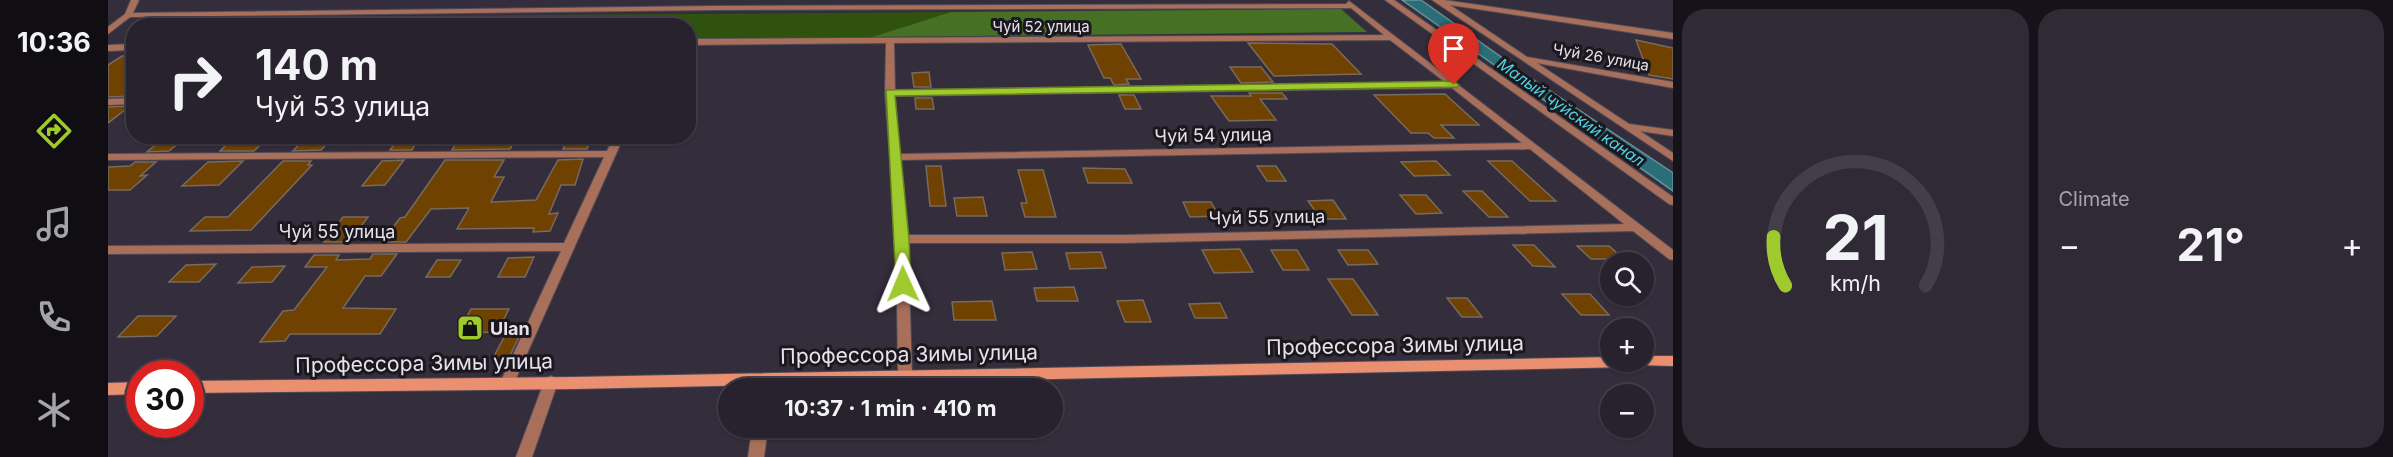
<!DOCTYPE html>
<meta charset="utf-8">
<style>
:root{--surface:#27222d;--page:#2f2a35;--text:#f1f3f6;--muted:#a4a4aa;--line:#433f49;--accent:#9fca2d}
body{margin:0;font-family:Inter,sans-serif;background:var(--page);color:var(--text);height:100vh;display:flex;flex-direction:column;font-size:22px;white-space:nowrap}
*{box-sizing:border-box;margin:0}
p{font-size:20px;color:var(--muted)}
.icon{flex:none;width:33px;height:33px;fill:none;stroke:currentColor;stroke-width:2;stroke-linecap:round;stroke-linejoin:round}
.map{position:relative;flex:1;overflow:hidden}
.sheet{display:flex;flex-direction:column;gap:9px;padding:9px;background:#151319;width:720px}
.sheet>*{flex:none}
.top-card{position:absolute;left:18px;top:18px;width:570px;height:126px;border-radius:24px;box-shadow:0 2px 4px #0004,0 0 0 2px var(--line);background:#27222d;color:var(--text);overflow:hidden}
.controls{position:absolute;left:1492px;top:252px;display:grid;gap:12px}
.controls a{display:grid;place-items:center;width:54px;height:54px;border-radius:50%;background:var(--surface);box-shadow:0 2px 4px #0004,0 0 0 2px var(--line);font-size:30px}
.speed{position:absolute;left:18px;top:360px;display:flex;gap:12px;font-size:30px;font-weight:700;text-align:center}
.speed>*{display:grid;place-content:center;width:78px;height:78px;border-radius:50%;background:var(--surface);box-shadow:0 2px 4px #0004,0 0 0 2px var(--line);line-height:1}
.speed .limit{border:9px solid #d22;background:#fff;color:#111}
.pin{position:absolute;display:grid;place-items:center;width:51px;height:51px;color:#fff;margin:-62px -26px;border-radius:50% 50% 50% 0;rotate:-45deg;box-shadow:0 0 6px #0007}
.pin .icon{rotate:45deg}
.me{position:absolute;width:66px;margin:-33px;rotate:359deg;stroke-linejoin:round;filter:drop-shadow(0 0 4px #0008)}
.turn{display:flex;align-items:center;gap:21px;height:126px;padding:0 30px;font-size:27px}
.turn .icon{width:78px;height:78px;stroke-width:2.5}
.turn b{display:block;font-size:42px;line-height:51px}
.big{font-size:45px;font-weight:700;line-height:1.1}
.sheet .widget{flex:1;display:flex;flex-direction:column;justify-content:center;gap:9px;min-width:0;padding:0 21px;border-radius:24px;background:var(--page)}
.sheet .dial{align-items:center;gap:0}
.dial svg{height:156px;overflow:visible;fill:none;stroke:var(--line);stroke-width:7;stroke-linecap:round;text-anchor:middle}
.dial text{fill:var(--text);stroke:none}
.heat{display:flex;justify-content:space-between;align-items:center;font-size:33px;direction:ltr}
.sheet .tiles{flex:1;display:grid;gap:9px;grid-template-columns:repeat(2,1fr)}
.trip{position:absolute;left:610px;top:378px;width:345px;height:60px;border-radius:30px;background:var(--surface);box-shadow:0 2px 4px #0004,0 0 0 2px var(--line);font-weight:700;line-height:60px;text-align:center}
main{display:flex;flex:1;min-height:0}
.menu{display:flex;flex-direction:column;width:108px;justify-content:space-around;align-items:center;background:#100e12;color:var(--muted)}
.menu .icon{width:42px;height:42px}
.menu .selected{color:var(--accent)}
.menu b{font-size:27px;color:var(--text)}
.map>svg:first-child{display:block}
</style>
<main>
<nav class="menu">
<b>10:36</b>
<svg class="icon selected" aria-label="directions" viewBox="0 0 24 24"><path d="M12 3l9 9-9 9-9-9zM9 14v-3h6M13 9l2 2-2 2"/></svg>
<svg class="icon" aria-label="music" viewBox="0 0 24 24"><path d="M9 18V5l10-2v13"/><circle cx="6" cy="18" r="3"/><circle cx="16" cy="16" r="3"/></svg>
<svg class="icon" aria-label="phone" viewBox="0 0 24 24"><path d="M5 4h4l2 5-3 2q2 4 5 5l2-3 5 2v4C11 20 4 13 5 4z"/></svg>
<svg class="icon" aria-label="climate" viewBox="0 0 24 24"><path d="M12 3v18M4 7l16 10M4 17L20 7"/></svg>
</nav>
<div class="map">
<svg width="1565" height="457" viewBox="0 0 1565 457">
<rect width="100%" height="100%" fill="#342e3c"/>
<!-- green -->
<polygon fill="#2f530f" points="843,12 764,37 581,38 580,26 29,26 41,18"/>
<!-- forest -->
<polygon fill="#467125" points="1233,9 1259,32 764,37 843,12"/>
<!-- water -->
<polygon fill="#2a6f78" stroke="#62929a" stroke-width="1.5" points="1294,0 1313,0 1420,76 1565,173 1565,191"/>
<!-- building -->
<g fill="#6f4202" stroke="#786a5d" stroke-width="1.5">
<polygon points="1528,40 1565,48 1565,79 1541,75"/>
<polygon points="1140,43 1224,44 1253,74 1166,76"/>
<polygon points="1013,44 1033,79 1018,79 1021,84 1006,85 1002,78 996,78 980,45"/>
<polygon points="14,56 26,56 26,96 0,97 0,65"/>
<polygon points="1122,67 1153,67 1165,82 1133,83"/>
<polygon points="821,72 823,87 806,87 804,73"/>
<polygon points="1141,93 1174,93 1179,99 1152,99 1168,120 1121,121 1103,96 1143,96"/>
<polygon points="1337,94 1371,125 1333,125 1346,138 1326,138 1320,133 1303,133 1266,95"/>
<polygon points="1011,95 1026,95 1033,109 1017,109"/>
<polygon points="807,98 824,98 826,109 808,109"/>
<polygon points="22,106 0,123 0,107"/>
<polygon points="127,136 161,136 146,151 112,151"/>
<polygon points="199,136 226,136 213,150 185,151"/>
<polygon points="293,136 312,136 304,150 282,150"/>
<polygon points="353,136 410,136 402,149 344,150"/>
<polygon points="461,136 485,136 479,149 455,149"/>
<polygon points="57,137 78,137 61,151 39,152"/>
<polygon points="475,159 467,185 453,185 441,214 450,213 442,231 425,232 426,228 349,229 361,208 323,209 298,242 274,242 292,218 297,217 337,160 396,160 386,177 396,177 383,202 428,200 450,160"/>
<polygon points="296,160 277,185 254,186 274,161"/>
<polygon points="135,161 111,185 74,186 100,162"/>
<polygon points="175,161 203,161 200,165 204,165 143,230 82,231 97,217 120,217"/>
<polygon points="1328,161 1342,175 1306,176 1293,162"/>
<polygon points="1380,161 1404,161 1448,201 1422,201"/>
<polygon points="27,162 48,162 32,176 39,175 22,190 0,190 0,167 22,166"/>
<polygon points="818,166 833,166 838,206 822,206"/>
<polygon points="1149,166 1168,166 1178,181 1159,181"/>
<polygon points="975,168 1017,169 1024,183 980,183"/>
<polygon points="910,170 935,170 948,217 917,217 913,203 919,203"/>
<polygon points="1355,191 1374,191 1400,217 1381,217"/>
<polygon points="1292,195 1318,195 1334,213 1308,214"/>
<polygon points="875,197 879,216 849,216 846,198"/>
<polygon points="1225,200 1238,219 1213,219 1200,201"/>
<polygon points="1075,202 1103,202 1111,216 1082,217"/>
<polygon points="235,217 260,217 241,242 216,242"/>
<polygon points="1405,245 1426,245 1447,267 1425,266"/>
<polygon points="1469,246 1501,246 1516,259 1483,259"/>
<polygon points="1132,249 1145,272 1106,273 1094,250"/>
<polygon points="1163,250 1189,250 1201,270 1175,270"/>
<polygon points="1230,250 1260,250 1270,264 1240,265"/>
<polygon points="924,252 929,269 897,270 894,253"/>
<polygon points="993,252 998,268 962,269 958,253"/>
<polygon points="265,254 289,254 273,276 257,276 235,308 288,309 272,334 182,334 177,341 152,342 175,311 186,310 219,267 197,267 206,255 231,255 228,260 262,259"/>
<polygon points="426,257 417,277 390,277 400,258"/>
<polygon points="329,260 353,260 342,277 318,277"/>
<polygon points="108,264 91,282 61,282 78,265"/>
<polygon points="177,266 164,282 130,283 144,267"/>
<polygon points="1220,279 1245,279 1270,315 1244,315"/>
<polygon points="966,287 970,301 929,301 926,288"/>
<polygon points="1454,294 1482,294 1501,315 1473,315"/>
<polygon points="1339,298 1359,298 1374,317 1354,317"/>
<polygon points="1035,300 1043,322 1017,322 1009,301"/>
<polygon points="884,301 888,320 846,320 844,302"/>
<polygon points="1112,303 1119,318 1087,318 1081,304"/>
<polygon points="363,309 401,309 389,332 350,333"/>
<polygon points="30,316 68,316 49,336 10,337"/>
<polygon points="401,328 415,328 400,360 384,360"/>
</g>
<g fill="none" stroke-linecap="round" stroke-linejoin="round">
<!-- street casing -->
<g stroke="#504b58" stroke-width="2">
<g id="street">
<path d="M23,0H31L25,13L605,6L1238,4L1241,1L1565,250V260L1561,259L1525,231L1015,243H800L804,375L802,379L797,380L792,379L790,375L788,239L777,93L778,43L580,45V39L1276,35L1243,8L605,10L22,17L0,34V27L17,14ZM1282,40L1337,82L787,90L786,43ZM1344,88L1414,143L792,154L787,96ZM1422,149L1516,224L1015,235H800L793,160Z"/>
<polygon points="1277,0 1286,0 1565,197 1565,205 1561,204"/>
<polygon points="1324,0 1336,0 1565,33 1565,39 1342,5 1419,57 1565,82 1565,88 1429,63 1521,124 1565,130 1565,136 1532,131 1565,153 1565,161"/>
<polygon points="26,44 26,50 0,51 0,45"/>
<polygon points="26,98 26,104 0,105 0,99"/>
<polygon points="506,136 516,136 406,383 404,387 399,389 394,387 392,383 453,251 0,254 0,246 456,243 496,157 0,160 0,154 499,151"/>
<polygon points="443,376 448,378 450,382 424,457 408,457 436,382 438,378"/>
<polygon points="644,428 660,428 656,457 640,457"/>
</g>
</g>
<!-- secondary casing -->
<g stroke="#504b58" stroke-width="2">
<g id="secondary">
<polygon points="1536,356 1565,356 1565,366 1531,365 1529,362 1536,362"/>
<polygon points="1503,357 1503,362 1528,362 1526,366 1521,367 465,389 82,393 82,381 465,377"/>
<polygon points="32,382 32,394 0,395 0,383"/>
</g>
</g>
<!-- street -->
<use href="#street" fill="#a86f5b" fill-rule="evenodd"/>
<!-- secondary -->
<use href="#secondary" fill="#eb8f71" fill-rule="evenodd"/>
</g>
<!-- route -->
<polygon fill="#9fca2d" stroke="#67831d" stroke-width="1.5" points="1346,81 1351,85 1349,87 787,96 801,239 803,284 795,289 788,284 778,90"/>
<!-- icons -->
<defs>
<g id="shop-square" transform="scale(1.35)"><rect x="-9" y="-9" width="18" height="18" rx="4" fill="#9fca2d" stroke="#1a181e"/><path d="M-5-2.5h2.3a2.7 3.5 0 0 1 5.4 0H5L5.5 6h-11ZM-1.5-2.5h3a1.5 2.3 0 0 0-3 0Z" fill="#111"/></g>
</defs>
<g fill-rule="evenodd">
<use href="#shop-square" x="362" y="328"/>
</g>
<g text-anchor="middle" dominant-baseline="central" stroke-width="6" stroke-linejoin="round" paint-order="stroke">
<!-- far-street labels -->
<g font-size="15" fill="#e6e2eb" stroke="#1a181e">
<text x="933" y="26">Чуй 52 улица</text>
<text transform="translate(1493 57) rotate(10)">Чуй 26 улица</text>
</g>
<!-- far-water labels -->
<g font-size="16" font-style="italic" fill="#4dd4e4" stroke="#1a181e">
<text transform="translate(1463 112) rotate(35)">Малый чуйский канал</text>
</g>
<!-- street labels -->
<g font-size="18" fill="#e6e2eb" stroke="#1a181e">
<text transform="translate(1105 135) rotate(-1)">Чуй 54 улица</text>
<text transform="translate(1159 217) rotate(-1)">Чуй 55 улица</text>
<text x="229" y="231">Чуй 55 улица</text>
</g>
<!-- poi labels -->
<g font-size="18" font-weight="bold" fill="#e6e2eb" stroke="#1a181e" text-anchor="start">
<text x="382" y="328">Ulan</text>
</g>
<!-- near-street labels -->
<g font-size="21" fill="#e6e2eb" stroke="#1a181e">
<text transform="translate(1287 345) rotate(-1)">Профессора Зимы улица</text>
<text transform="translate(801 354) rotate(-1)">Профессора Зимы улица</text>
<text transform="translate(316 363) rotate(-1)">Профессора Зимы улица</text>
</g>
</g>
</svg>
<div class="controls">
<a><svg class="icon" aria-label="search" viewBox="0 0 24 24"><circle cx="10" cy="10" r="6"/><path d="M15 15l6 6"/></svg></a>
<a>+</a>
<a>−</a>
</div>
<div class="speed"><div class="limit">30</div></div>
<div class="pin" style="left:1346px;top:85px;background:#d93025"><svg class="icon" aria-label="arrive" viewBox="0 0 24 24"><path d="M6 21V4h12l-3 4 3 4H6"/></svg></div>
<svg class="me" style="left:795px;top:284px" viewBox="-20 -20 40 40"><path d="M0-17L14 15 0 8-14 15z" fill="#9fca2d" stroke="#fff" stroke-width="4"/></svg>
<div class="trip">10:37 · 1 min · 410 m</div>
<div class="top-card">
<div class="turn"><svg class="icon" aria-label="right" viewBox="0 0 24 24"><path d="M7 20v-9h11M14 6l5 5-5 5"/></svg><div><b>140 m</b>Чуй 53 улица</div></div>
</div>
</div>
<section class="sheet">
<div class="tiles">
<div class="widget dial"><svg viewBox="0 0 100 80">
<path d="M14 69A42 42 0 1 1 86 69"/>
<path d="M14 69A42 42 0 0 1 8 44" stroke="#9fca2d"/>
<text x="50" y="56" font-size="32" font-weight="700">21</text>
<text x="50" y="72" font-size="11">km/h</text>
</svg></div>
<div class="widget"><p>Climate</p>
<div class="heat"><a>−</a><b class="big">21°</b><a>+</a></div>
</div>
</div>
</section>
</main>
